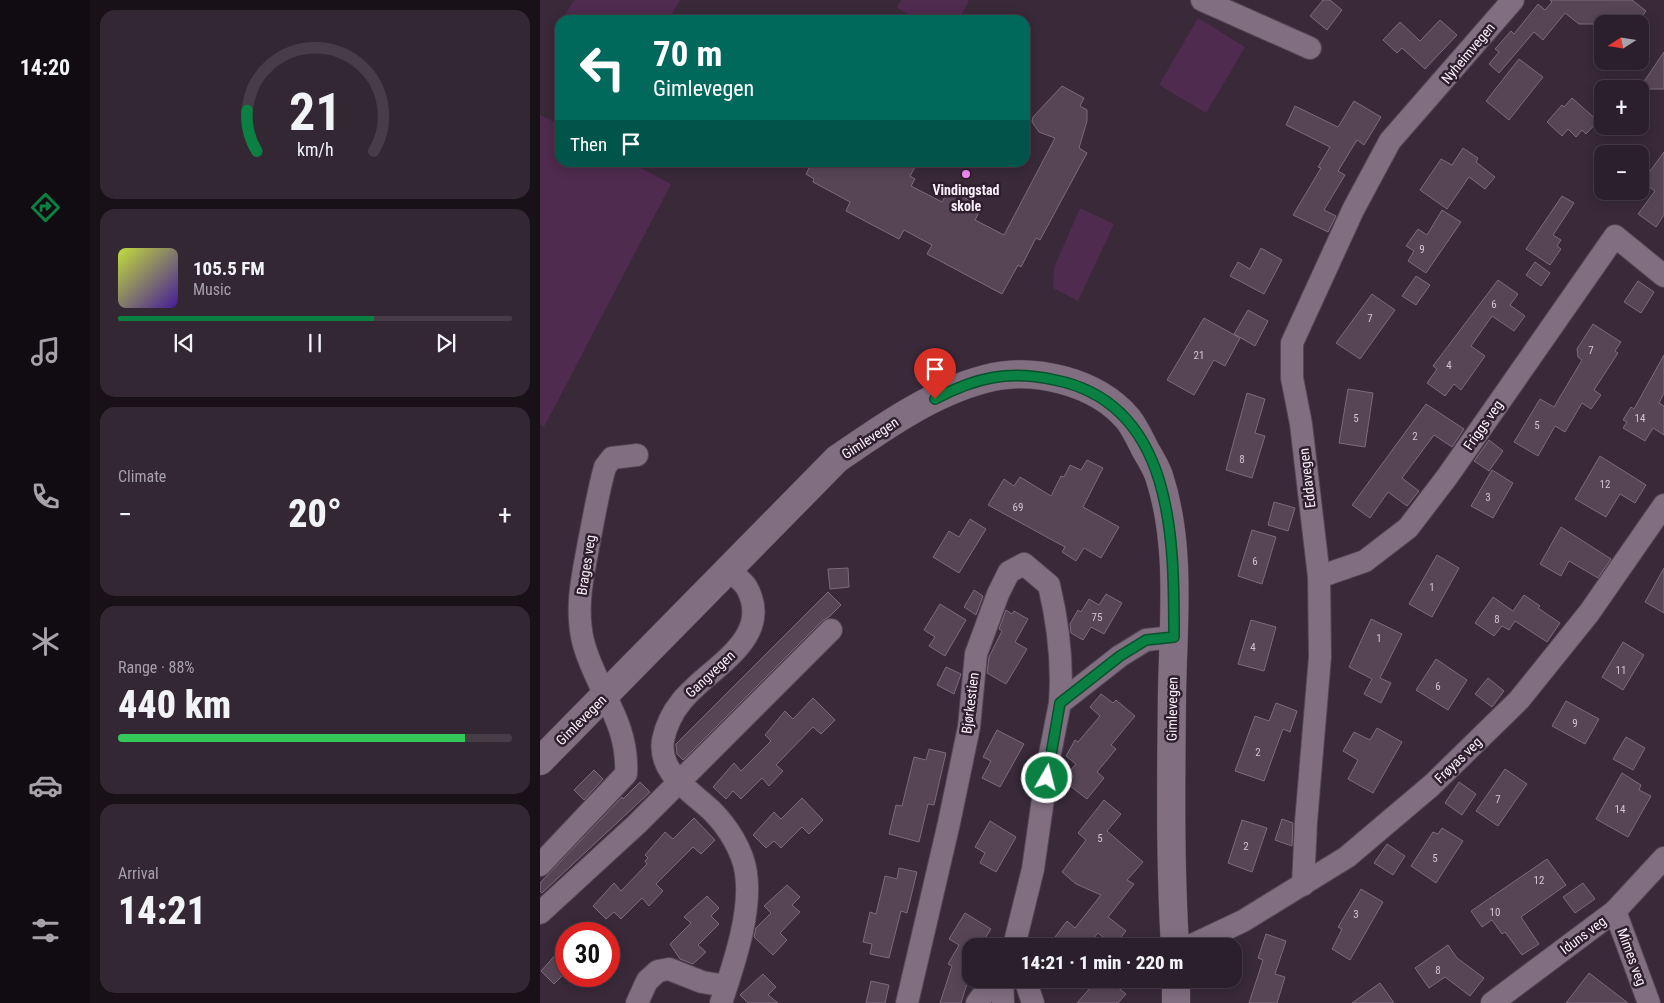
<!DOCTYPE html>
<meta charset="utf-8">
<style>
:root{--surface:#2b1f2b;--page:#332733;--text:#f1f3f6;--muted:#a6a2a9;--line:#473d47;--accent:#0b8043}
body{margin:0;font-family:"Roboto Condensed",sans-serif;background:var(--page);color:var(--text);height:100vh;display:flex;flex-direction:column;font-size:19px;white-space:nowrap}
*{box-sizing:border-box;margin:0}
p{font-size:16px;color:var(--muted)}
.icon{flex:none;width:28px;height:28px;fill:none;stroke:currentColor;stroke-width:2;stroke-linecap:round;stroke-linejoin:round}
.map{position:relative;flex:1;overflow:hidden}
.drawer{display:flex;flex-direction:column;gap:10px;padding:10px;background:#181118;width:450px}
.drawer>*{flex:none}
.banner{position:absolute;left:15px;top:15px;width:475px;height:152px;border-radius:15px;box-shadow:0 2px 12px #0003,0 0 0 1px var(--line);background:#00695c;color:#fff;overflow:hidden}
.needle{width:32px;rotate:258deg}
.buttons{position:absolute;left:1054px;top:15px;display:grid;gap:10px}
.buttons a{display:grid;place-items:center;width:55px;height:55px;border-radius:10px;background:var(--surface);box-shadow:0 2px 12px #0003,0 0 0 1px var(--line);font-size:25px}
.speed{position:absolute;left:15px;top:922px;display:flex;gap:10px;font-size:25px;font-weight:700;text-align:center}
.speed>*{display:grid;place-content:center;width:65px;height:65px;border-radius:50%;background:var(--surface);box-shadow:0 2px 12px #0003,0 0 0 1px var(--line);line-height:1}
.speed .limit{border:8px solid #d22;background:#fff;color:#111}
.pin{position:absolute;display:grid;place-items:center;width:42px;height:42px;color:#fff;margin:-51px -21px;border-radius:50% 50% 50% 0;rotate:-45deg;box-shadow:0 0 5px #0007}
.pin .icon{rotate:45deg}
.me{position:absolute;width:55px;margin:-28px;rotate:8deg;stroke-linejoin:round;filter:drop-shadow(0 0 4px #0008)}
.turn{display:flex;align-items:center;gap:18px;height:105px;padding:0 15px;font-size:22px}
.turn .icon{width:65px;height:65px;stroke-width:2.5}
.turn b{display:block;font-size:35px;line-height:42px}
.then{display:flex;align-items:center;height:48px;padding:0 15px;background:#0003;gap:10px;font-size:19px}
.big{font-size:38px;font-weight:800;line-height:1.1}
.drawer .widget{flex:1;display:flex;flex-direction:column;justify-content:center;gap:8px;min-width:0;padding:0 18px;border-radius:15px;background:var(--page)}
.drawer .dial{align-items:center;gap:0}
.dial svg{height:130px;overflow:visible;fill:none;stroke:var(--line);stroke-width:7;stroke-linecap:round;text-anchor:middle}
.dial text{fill:var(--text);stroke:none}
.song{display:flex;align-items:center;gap:15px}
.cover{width:60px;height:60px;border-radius:8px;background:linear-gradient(135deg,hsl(70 70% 55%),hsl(260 70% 35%))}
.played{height:5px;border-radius:2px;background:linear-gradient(90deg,var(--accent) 65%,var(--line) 65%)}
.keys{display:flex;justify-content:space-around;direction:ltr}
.heat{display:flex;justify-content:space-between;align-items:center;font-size:28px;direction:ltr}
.charge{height:8px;border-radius:4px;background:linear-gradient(90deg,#34c759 88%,var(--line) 0)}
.trip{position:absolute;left:422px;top:938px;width:280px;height:50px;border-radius:15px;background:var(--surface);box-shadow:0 2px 12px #0003,0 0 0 1px var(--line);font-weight:800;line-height:50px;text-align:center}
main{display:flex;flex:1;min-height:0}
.dock{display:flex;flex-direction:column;width:90px;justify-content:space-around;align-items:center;background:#110c11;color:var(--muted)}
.dock .icon{width:35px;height:35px}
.dock .selected{color:var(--accent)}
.dock b{font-size:22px;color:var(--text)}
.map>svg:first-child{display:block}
</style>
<main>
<nav class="dock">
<b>14:20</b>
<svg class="icon selected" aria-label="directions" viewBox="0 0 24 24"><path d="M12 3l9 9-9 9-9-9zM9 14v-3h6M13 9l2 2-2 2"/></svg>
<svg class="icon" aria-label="music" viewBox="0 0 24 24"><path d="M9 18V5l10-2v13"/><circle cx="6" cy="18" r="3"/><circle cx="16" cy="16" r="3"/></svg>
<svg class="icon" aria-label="phone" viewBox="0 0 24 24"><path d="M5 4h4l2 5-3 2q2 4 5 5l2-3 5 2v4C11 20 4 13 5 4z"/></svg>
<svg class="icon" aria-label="climate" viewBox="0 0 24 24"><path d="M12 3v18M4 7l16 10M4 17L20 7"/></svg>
<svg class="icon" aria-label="car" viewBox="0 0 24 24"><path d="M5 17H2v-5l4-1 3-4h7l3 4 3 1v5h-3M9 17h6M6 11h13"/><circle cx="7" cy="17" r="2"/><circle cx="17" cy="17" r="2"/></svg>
<svg class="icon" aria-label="filters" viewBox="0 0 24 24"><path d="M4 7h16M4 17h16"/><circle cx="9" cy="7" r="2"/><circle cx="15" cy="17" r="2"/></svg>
</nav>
<section class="drawer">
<div class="widget dial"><svg viewBox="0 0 100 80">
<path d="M14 69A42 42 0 1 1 86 69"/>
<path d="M14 69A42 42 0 0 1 8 44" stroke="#0b8043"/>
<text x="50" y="56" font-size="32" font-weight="700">21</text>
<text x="50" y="72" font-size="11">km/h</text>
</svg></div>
<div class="widget">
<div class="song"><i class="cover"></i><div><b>105.5 FM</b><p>Music</p></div></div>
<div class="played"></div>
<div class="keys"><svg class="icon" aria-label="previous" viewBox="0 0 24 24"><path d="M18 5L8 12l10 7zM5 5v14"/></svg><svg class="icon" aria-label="pause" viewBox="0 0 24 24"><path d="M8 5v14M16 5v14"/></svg><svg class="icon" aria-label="next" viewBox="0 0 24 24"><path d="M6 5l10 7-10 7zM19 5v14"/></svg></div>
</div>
<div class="widget"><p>Climate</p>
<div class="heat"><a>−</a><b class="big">20°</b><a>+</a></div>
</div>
<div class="widget"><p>Range · 88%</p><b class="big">440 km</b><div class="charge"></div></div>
<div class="widget"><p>Arrival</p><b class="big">14:21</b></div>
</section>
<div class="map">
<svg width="1124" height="1003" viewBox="0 0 1124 1003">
<rect width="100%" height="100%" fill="#392939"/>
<!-- green -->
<g fill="#4f2b4f">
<polygon points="34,0 140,0 128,20 25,20 23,18"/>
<polygon points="361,0 429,0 419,20 380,20 357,8"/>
<polygon points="658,18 705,47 666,113 619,85"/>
<polygon points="0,115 20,125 20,162 91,163 131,184 4,427 0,424"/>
<polygon points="540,208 574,224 538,301 513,288 514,268"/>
</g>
<!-- building -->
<g fill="#574556" stroke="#7d6a7d">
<polygon points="783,0 790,0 802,10 787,30 770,16"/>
<polygon points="1010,0 1092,0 1106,11 1096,24 1039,24 1025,13 1003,40 994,32 959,73 949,64 959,52 955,49 971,31 974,34 998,4 1005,10 1012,2"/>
<polygon points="900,20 917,35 885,69 862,48 857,53 843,40 860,22 880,41"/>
<polygon points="1124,52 1124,89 1099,89"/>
<polygon points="979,59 1003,77 969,120 946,101"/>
<polygon points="522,86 544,98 540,106 547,110 547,121 539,148 547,153 500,240 496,238 481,267 478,265 462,294 387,254 392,245 364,230 359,239 306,211 310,202 273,182 274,179 266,174 272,162 378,162 370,176 375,179 371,186 402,202 409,189 442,207 435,220 464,235 515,138 499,132 492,122 493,117"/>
<polygon points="1032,98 1058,121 1046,134 1042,130 1036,137 1028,129 1022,136 1007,122 1022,105 1024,107"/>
<polygon points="814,101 841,117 824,145 817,140 798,171 805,175 784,210 796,216 788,232 753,215 781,168 778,167 790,147 746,125 755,106 798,127"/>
<polygon points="923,148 938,158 936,162 955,177 945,189 929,177 907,209 880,190 901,159 912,165"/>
<polygon points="1124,152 1124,215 1116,227 1098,214 1115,191 1102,182"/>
<polygon points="1022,196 1034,203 1013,235 1021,240 1017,246 1021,249 1010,265 986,249"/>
<polygon points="902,210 921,222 886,273 868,261 874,251 866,246 878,229 887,235"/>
<polygon points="721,248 742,260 724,294 690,276 698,262 710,269"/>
<polygon points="995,262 1010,273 1001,286 986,275"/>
<polygon points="876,276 890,285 876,305 862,296"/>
<polygon points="958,280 978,294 970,305 985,316 974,331 952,316 931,346 945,356 921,390 914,384 905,396 887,383 897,369 893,366"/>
<polygon points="1098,281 1114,292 1101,313 1084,302"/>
<polygon points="832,294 855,310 820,359 796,343"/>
<polygon points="708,310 728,321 715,346 694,334"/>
<polygon points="664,318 700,338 685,366 674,360 654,395 627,380"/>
<polygon points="1053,324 1081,342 1075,351 1078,353 1054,390 1061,395 1051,409 1042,403 1025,432 1015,426 998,456 974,442 1000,399 1014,407 1042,360 1038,357 1037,349"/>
<polygon points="1124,355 1124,393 1119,403 1124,406 1124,435 1113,428 1105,441 1083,428 1087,422 1083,420 1091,407 1094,409"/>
<polygon points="808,389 833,393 825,447 799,443"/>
<polygon points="707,393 725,399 715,433 725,436 712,478 686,470"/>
<polygon points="886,404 924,429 912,447 894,435 862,478 879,491 867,506 848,492 830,518 812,505"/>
<polygon points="949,440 963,451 949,471 934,461"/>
<polygon points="1060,456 1106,485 1095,503 1080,494 1066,517 1035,499"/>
<polygon points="547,460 563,468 543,507 579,527 561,558 544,548 536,561 522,552 525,547 448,505 464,479 474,486 480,477 511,496 521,476 524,477 530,465 541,470"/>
<polygon points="952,470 973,483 953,518 931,506"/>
<polygon points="734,502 755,508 748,531 728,525"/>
<polygon points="430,519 446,529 419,573 393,557 409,531 419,537"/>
<polygon points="1021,527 1071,559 1058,578 1029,561 1021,576 1000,564"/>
<polygon points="712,530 736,537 722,584 698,576"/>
<polygon points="897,555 919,568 892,617 869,604"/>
<polygon points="308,568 309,587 290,589 288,569"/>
<polygon points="1124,568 1124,613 1105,602"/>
<polygon points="434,590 443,596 436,615 424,607"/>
<polygon points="288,592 301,605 289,617 282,621 143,760 137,754 136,744"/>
<polygon points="566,594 582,603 564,634 551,627 543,640 531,633 530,624 538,610 541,612 549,599 559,605"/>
<polygon points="984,595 1000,606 998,608 1020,623 1007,642 975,621 969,630 962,626 954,636 935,623 953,597 973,611"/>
<polygon points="400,604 426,620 405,656 389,646 395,637 384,630"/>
<polygon points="466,610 472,614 474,611 488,619 475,642 487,649 466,684 447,673 449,657 462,631 459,629"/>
<polygon points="831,619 862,634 840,678 851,683 841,703 824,694 832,679 809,667"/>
<polygon points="711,620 736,627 724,671 698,664"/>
<polygon points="1083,642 1104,655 1083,690 1062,677"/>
<polygon points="896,659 927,680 908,710 876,690"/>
<polygon points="406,667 421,674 414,694 397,685"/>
<polygon points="948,678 964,691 952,707 935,694"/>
<polygon points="561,694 573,703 576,700 595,716 571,745 576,749 557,772 564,778 547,799 525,782 530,776 527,774 536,764 526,756 535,740 538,742 560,716 550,707"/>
<polygon points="273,698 295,720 281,734 273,727 236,765 243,771 229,786 222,778 201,799 193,791 186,799 173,787 194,763 201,771 231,741 225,735 245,711 253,719"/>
<polygon points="1026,701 1059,719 1045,744 1012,726"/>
<polygon points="736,703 757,711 750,732 743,729 724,781 695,771 715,716 729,721"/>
<polygon points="837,728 862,742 833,793 808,779 818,760 803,751 814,732 830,740"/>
<polygon points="457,730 484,744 460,787 442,778 451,761 443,757"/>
<polygon points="1086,737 1105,748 1093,770 1073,759"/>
<polygon points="389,749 406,753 394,805 388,804 379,842 349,834 356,805 362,806 374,757 386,760"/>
<polygon points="965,769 987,784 958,826 936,811"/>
<polygon points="54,770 63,779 44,800 34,790"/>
<polygon points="1082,773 1101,785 1099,790 1111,796 1088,837 1056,819"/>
<polygon points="100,782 110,792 2,893 0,891 0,883 82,797 83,799"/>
<polygon points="919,782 936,794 922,815 905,803"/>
<polygon points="262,798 283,820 269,834 262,827 241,848 234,841 226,848 213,835 234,812 241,819"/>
<polygon points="564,800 581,814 567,831 603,862 587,880 594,884 568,917 586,931 574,946 558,933 547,946 511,946 517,939 515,937 527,921 535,928 561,895 536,884 522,872 546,840 538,833"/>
<polygon points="154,818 175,840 161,854 153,847 116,884 123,891 109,906 102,898 81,919 74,912 66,919 53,906 74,883 81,891 107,864 105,861 108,858 105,855 125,832 133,839"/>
<polygon points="742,819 753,823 752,846 735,840"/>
<polygon points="702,820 727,828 712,872 688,863"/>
<polygon points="450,821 476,837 456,872 440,863 445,853 435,847"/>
<polygon points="902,828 923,841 896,883 871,866 893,832 898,834"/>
<polygon points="847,844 865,856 853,875 834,863"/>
<polygon points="1007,859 1026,885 981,917 999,944 982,955 965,932 962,934 952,920 942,927 931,911"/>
<polygon points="359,868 377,872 367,913 361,911 349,958 330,954 332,944 323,942 330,912 336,914 345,876 357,879"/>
<polygon points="1043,883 1055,899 1035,913 1023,897"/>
<polygon points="247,885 260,897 252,905 260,912 240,933 247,940 233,955 214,937 216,928 231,913 224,906"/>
<polygon points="821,889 843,902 810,960 792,949 802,929 798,927"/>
<polygon points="167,896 179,908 171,916 179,924 158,945 166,952 153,964 140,959 130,944 151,923 144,917"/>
<polygon points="425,913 451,929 440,946 431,946 431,971 421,1003 400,1003 412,966 408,964 419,945 409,939"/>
<polygon points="726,934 746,941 735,974 745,977 737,1003 709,1003 723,960 718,958"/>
<polygon points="26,943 26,978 23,975 14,984 1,971"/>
<polygon points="908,945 917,958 944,978 930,996 905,977 889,988 875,968"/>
<polygon points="1049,973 1088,1003 1026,1003"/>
<polygon points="223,974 236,987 228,995 238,1003 208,1003 200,995"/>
<polygon points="558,979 567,979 586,994 578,1003 537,1003"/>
<polygon points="331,981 349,985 345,1003 326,1003"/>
<polygon points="840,983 854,1003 812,1003"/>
</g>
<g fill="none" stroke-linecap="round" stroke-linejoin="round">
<!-- minor casing -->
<g stroke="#544654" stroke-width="24">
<g id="minor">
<polyline points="662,0 770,48"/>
<polyline points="779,577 825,561 868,528 907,477 1075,236 1124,276"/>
<path d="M0,865L86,774C89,720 55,689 43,641C35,607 43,575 49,542C54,517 58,492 65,467L72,458L97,455"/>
<polyline points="763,885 766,822 780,657 779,577 761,424 752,378 752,343 813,210 850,141 973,0"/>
<polyline points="1075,911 1109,1003"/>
<polyline points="0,913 97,824 291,630"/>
<polyline points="474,946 493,869 508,764 520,703 580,656 606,640 634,637"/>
<polyline points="650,946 703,921 807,857 892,785 979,700 1049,613 1124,505"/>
<polyline points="462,979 463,1003"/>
<polyline points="485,979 493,1003"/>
<polyline points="97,1003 107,981 118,971 129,969 162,982 186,986"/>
<path d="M181,1003C193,966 212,913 206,873C203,851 188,827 172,811C151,791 118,773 123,740C126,726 132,713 141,702C166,669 235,640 207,588C203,581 194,575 188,569"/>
<path d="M367,1003L409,823L429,727L436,654L458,594L469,572L484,564L509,585C518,623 523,663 520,703"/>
<polyline points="437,1003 455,979"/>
<polyline points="952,1003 1075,911 1124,858"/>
</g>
</g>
<!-- tertiary casing -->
<g stroke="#544654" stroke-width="29">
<g id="tertiary">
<path d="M0,761L297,459C342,428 391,393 445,379C492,366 556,381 588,419C595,428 600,439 605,449C610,458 616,467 619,476C642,546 633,623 632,695C631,779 630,863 635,946"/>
<polyline points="636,979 636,1003"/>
</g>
</g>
<!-- minor -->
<use href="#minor" stroke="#816e81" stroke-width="22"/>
<!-- tertiary -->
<use href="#tertiary" stroke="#816e81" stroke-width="28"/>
</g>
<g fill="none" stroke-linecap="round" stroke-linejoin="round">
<!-- route casing -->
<g stroke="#07532c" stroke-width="12">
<path id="route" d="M395,399C436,377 469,370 515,380C635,404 634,541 634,637L606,640L580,656L520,703L507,778"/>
</g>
<!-- route -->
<use href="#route" stroke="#0b8043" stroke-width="9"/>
</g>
<!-- markers -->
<circle fill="#f38af2" stroke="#2f1f2e" stroke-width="2" cx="426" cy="174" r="5"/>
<g text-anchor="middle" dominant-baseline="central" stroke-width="5" stroke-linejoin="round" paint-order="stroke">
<!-- number labels -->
<g font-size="11" fill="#d1c4d0">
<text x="882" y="249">9</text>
<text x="954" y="304">6</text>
<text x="830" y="318">7</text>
<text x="1051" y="350">7</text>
<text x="659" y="355">21</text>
<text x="909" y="365">4</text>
<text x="816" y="418">5</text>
<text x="1100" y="418">14</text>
<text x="997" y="425">5</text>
<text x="875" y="436">2</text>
<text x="702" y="459">8</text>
<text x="1065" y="484">12</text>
<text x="948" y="497">3</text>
<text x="478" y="507">69</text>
<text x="715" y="561">6</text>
<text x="892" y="587">1</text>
<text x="557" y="617">75</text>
<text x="957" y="619">8</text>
<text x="839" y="638">1</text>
<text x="713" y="647">4</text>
<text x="1081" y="670">11</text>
<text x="898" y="686">6</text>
<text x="1035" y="723">9</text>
<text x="718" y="752">2</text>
<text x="958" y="799">7</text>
<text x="1080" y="809">14</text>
<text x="560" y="838">5</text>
<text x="706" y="846">2</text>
<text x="895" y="858">5</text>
<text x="999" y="880">12</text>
<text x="955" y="912">10</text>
<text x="816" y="914">3</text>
<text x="898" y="970">8</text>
</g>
<!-- street labels -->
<g font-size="14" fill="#faeff9" stroke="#2f1f2e">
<text transform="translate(928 53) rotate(-50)">Nyheimvegen</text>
<text transform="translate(943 425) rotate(-55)">Friggs veg</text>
<text transform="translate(330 438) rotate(-33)">Gimlevegen</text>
<text transform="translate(767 478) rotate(-97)">Eddavegen</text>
<text transform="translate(46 565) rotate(-81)">Brages veg</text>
<text transform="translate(170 674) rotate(-43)">Gangvegen</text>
<text transform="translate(430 703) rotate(-83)">Bjørkestien</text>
<text transform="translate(632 709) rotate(-89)">Gimlevegen</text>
<text transform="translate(41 720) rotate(-45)">Gimlevegen</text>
<text transform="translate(918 760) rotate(-44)">Frøyas veg</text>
<text transform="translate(1043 935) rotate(-37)">Iduns veg</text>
<text transform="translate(1092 957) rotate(70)">Mimes veg</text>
</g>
<!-- poi labels -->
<g font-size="14" font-weight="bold" fill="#faeff9" stroke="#2f1f2e">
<text x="426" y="190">Vindingstad<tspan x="426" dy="16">skole</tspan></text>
</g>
</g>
</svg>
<div class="buttons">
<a><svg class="needle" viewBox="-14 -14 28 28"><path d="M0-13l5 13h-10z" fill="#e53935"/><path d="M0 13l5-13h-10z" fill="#a6a2a9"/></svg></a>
<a>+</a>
<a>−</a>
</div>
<div class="speed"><div class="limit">30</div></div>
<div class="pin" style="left:395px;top:399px;background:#d93025"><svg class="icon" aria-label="arrive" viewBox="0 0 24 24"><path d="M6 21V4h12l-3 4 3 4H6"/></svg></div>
<svg class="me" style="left:507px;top:778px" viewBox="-20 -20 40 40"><circle r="17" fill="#0b8043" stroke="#fff" stroke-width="3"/><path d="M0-11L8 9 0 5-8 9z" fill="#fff"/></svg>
<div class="trip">14:21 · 1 min · 220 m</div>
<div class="banner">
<div class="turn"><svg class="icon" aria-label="left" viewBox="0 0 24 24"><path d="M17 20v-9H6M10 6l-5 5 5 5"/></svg><div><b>70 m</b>Gimlevegen</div></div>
<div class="then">Then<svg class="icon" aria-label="arrive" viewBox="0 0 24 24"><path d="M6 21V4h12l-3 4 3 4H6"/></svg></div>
</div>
</div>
</main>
